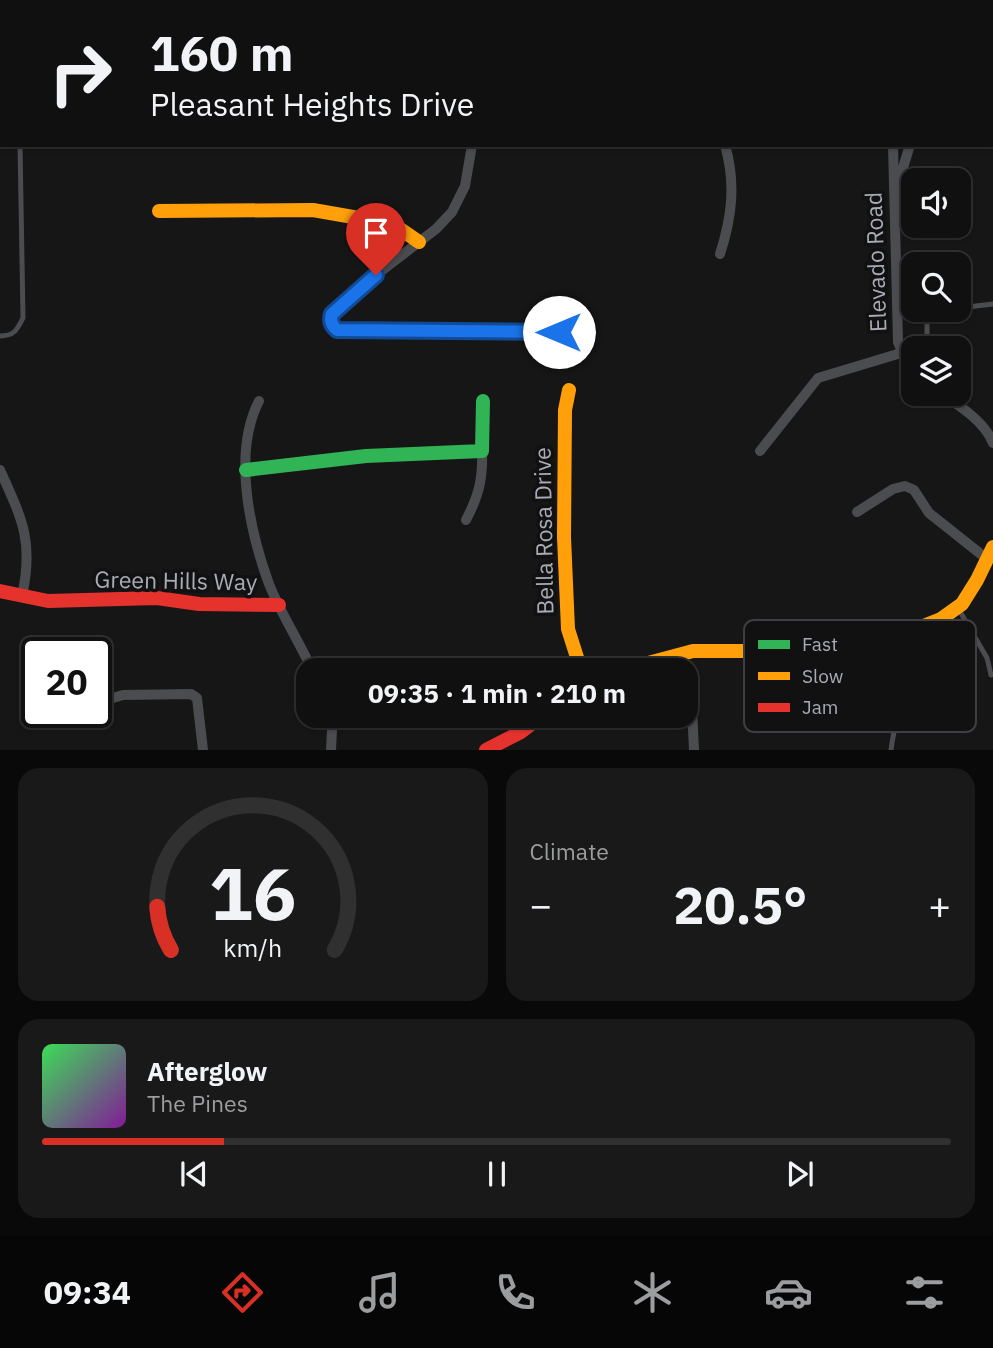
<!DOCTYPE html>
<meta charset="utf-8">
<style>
:root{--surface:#101011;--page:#19191a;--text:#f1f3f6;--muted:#9c9d9f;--line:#303031;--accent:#d93025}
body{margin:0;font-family:"IBM Plex Sans",sans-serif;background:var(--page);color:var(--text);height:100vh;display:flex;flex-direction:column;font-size:26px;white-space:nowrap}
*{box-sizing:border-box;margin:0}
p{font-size:23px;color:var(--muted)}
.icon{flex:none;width:38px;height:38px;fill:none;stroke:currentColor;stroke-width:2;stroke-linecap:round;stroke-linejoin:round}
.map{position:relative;height:750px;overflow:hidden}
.details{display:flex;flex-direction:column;gap:18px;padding:18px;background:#090909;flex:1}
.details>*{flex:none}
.guide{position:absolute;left:0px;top:0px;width:994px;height:147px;box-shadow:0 2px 5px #0004,0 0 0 2px var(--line);background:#101011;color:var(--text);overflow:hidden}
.controls{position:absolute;left:901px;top:168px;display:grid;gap:14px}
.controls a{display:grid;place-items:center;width:70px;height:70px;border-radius:14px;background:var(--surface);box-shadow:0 2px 5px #0004,0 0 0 2px var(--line);font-size:35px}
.speed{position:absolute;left:21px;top:637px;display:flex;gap:14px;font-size:35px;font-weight:700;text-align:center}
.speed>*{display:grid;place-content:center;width:91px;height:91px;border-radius:50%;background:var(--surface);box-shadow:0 2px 5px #0004,0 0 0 2px var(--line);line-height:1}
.speed .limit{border:4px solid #111;border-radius:10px;background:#fff;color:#111}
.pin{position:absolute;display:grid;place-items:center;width:60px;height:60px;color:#fff;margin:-72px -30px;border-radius:50% 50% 50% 0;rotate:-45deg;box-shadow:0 0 7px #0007}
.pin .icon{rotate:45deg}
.me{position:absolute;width:77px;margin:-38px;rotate:270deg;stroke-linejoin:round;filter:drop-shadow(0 0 5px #0008)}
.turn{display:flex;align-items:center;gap:24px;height:147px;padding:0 35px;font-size:32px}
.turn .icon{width:91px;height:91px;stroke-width:2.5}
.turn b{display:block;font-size:49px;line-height:60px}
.big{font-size:52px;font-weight:700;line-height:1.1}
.details .widget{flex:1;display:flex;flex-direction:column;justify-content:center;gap:10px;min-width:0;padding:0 24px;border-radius:21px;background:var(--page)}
.details .dial{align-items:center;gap:0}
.dial svg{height:182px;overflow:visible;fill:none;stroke:var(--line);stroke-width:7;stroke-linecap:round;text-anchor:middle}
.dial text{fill:var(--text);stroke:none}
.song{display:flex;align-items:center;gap:21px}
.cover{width:84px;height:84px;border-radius:10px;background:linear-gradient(135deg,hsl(130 70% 55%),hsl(290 70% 35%))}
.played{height:7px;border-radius:4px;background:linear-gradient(90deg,var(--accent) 20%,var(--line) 20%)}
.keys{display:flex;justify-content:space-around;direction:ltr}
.heat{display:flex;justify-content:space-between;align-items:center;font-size:38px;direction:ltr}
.details .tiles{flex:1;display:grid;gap:18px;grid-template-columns:1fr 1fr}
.widget:last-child{grid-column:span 2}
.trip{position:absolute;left:296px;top:658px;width:402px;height:70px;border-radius:21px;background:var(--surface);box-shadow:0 2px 5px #0004,0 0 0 2px var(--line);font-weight:700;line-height:70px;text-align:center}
.tab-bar{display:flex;height:112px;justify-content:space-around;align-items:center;background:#060607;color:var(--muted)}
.tab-bar .icon{width:49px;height:49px}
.tab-bar .selected{color:var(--accent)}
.tab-bar b{font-size:32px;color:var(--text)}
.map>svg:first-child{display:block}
</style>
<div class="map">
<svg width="993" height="750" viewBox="0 0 993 750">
<rect width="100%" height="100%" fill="#161617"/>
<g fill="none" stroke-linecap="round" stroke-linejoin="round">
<!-- lane -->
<g stroke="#4b4c4f" stroke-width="5">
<polyline points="949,2 949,0"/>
<polyline points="959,308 993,304"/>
<polyline points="927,311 927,348"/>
<path d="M332,314C330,321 331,325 337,330L584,332"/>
<polyline points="898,316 946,310"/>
<path d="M0,336C14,336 17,330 23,318L20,145"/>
<polyline points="958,608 987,658 991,675"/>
<path d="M891,750C896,705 916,681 906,633"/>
</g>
<!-- street -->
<g stroke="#4b4c4f" stroke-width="10">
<polyline points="711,0 714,2"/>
<polyline points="498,2 498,0"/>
<polyline points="992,71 993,70"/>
<polyline points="893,145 898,342 908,366 914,373"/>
<polyline points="897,187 910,145"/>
<path d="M720,254C732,217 736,183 725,145"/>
<polyline points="332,314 376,275 436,229 452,212 465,186 472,145"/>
<path d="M941,394C960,406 984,421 993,443"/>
<path d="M259,401C232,453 250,532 269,584C281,614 299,641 312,670"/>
<polyline points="760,451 818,378 901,353"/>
<path d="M0,470C22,519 34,541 22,596"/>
<polyline points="857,512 893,489 905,486 914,490 929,513 987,559"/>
<path d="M466,520C479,495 483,479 482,451"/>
<polyline points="667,658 674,670"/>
<polyline points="686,694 692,709 694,750"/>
<polyline points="106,700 123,695 191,694 197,698 203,750"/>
<polyline points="329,716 332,730 331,750"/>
</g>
<!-- fast -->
<polyline stroke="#30b455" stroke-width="14" points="246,470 366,456 482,451 483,401"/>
<!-- slow -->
<g stroke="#ff9f0a" stroke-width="14">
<polyline points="159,211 313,210 393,224 419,242"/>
<polyline points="569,390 565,410 564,537 568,629 581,670"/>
<polyline points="622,670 693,651 842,651 916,629 941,619 962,604 977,580 993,547"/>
</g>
<!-- jam -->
<g stroke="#e5322d" stroke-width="14">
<polyline points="0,591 48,601 157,598 199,604 279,605"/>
<polyline points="486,750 521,732 542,716"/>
</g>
</g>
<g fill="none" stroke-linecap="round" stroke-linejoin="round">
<!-- route casing -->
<g stroke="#114b97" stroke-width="18">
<path id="route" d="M376,275L332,314C330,320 331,325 337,330L559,332"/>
</g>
<!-- route -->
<use href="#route" stroke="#1a73e8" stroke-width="12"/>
</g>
<g text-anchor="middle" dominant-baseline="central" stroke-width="7" stroke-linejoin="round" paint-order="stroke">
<!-- street labels -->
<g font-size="23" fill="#a9abb6" stroke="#111112">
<text transform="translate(875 262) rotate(-92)">Elevado Road</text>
<text transform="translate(543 531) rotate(-91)">Bella Rosa Drive</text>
<text transform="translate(176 580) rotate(1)">Green Hills Way</text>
</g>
</g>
<!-- legend -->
<rect x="744" y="620" width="232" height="112" rx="10" fill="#111112" stroke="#3f3f43" stroke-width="2"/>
<rect x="758" y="640" width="32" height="9" fill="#30b455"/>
<rect x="758" y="672" width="32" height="8" fill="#ff9f0a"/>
<rect x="758" y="703" width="32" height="9" fill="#e5322d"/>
<g font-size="19" fill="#a9abb6">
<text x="802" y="651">Fast</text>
<text x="802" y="683">Slow</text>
<text x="802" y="714">Jam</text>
</g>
</svg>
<div class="controls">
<a><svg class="icon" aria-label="sound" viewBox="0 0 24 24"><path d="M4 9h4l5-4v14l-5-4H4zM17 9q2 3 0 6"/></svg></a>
<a><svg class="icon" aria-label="search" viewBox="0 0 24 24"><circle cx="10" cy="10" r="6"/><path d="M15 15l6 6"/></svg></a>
<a><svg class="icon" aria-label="layers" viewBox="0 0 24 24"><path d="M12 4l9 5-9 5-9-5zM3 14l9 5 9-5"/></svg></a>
</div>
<div class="speed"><div class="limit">20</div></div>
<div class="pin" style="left:376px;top:275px;background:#d93025"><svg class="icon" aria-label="arrive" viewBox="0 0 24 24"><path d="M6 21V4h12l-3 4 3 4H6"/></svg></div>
<svg class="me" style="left:559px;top:332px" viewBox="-20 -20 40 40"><circle r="19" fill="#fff"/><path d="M0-13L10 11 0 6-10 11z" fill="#1a73e8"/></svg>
<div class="trip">09:35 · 1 min · 210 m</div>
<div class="guide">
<div class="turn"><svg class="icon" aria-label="right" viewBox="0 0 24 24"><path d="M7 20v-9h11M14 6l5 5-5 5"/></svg><div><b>160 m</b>Pleasant Heights Drive</div></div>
</div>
</div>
<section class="details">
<div class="tiles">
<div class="widget dial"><svg viewBox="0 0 100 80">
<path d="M14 69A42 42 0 1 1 86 69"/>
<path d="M14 69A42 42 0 0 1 8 50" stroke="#d93025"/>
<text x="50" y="56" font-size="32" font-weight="700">16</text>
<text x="50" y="72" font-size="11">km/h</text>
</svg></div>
<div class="widget"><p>Climate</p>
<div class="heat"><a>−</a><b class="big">20.5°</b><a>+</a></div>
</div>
<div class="widget">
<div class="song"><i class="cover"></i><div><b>Afterglow</b><p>The Pines</p></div></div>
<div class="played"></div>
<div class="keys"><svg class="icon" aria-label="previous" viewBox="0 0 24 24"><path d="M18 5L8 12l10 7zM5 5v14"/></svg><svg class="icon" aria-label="pause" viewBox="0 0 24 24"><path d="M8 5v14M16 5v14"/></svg><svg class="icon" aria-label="next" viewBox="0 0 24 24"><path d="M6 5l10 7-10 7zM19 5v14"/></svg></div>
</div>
</div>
</section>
<nav class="tab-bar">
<b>09:34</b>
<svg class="icon selected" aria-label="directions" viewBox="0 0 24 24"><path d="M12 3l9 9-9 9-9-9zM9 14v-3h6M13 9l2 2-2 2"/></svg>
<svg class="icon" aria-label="music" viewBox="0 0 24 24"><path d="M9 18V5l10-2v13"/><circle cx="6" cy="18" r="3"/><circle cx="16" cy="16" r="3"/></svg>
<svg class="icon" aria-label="phone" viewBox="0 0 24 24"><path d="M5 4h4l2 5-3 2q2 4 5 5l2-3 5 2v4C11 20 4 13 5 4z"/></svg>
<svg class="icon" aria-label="climate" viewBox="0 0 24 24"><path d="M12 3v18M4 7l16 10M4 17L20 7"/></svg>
<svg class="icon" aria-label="car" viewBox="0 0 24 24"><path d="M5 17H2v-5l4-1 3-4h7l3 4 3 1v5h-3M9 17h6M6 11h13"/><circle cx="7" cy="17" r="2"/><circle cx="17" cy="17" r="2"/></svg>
<svg class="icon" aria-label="filters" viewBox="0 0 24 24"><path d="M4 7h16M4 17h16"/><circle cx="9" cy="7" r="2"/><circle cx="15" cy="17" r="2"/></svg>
</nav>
